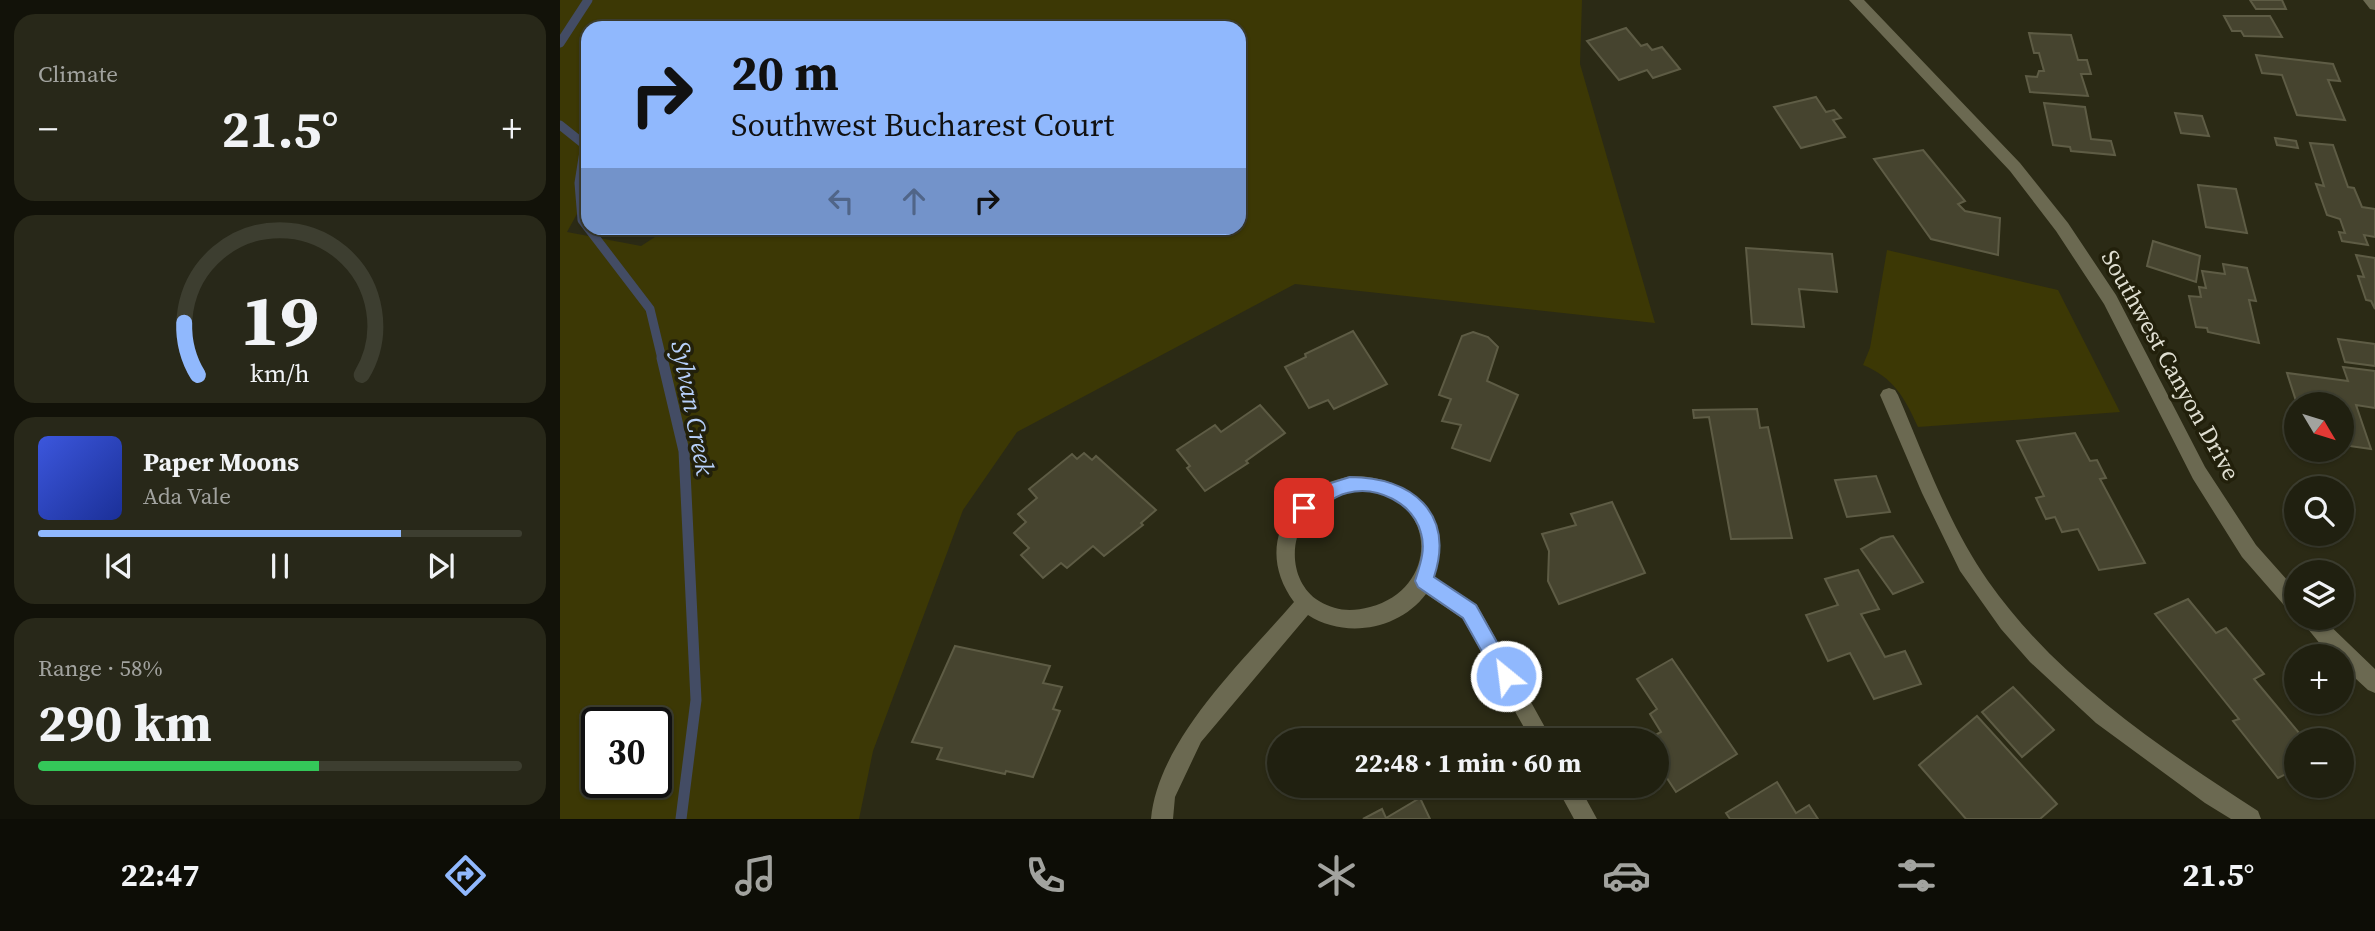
<!DOCTYPE html>
<meta charset="utf-8">
<style>
:root{--surface:#202010;--page:#282819;--text:#f1f3f6;--muted:#a2a39f;--line:#3d3e30;--accent:#90b8fd}
body{margin:0;font-family:"Source Serif 4",serif;background:var(--page);color:var(--text);height:100vh;display:flex;flex-direction:column;font-size:26px;white-space:nowrap}
*{box-sizing:border-box;margin:0}
p{font-size:23px;color:var(--muted)}
.icon{flex:none;width:38px;height:38px;fill:none;stroke:currentColor;stroke-width:2;stroke-linecap:round;stroke-linejoin:round}
.map{position:relative;flex:1;overflow:hidden}
.panel{display:flex;flex-direction:column;gap:14px;padding:14px;background:#121209;width:560px}
.panel>*{flex:none}
.banner{position:absolute;left:21px;top:21px;width:665px;height:214px;border-radius:21px;box-shadow:0 2px 5px #0004,0 0 0 2px var(--line);background:#90b8fd;color:#111;overflow:hidden}
.needle{width:46px;rotate:128deg}
.tools{position:absolute;left:1724px;top:392px;display:grid;gap:14px}
.tools a{display:grid;place-items:center;width:70px;height:70px;border-radius:50%;background:var(--surface);box-shadow:0 2px 5px #0004,0 0 0 2px var(--line);font-size:35px}
.speed{position:absolute;left:21px;top:707px;display:flex;gap:14px;font-size:35px;font-weight:700;text-align:center}
.speed>*{display:grid;place-content:center;width:91px;height:91px;border-radius:50%;background:var(--surface);box-shadow:0 2px 5px #0004,0 0 0 2px var(--line);line-height:1}
.speed .limit{border:4px solid #111;border-radius:10px;background:#fff;color:#111}
.pin{position:absolute;display:grid;place-items:center;width:60px;height:60px;color:#fff;margin:-30px;border-radius:14px;box-shadow:0 4px 10px #0006}
.me{position:absolute;width:77px;margin:-38px;rotate:331deg;stroke-linejoin:round;filter:drop-shadow(0 0 5px #0008)}
.turn{display:flex;align-items:center;gap:24px;height:147px;padding:0 35px;font-size:32px}
.turn .icon{width:91px;height:91px;stroke-width:2.5}
.turn b{display:block;font-size:49px;line-height:60px}
.lanes{display:flex;align-items:center;height:66px;padding:0 35px;background:#0003;justify-content:center;gap:35px;direction:ltr}
.lanes .off{opacity:.35}
.big{font-size:52px;font-weight:700;line-height:1.1}
.panel .card{flex:1;display:flex;flex-direction:column;justify-content:center;gap:10px;min-width:0;padding:0 24px;border-radius:21px;background:var(--page)}
.panel .dial{align-items:center;gap:0}
.dial svg{height:182px;overflow:visible;fill:none;stroke:var(--line);stroke-width:7;stroke-linecap:round;text-anchor:middle}
.dial text{fill:var(--text);stroke:none}
.song{display:flex;align-items:center;gap:21px}
.cover{width:84px;height:84px;border-radius:10px;background:linear-gradient(135deg,hsl(230 70% 55%),hsl(230 70% 35%))}
.played{height:7px;border-radius:4px;background:linear-gradient(90deg,var(--accent) 75%,var(--line) 75%)}
.keys{display:flex;justify-content:space-around;direction:ltr}
.heat{display:flex;justify-content:space-between;align-items:center;font-size:38px;direction:ltr}
.charge{height:10px;border-radius:5px;background:linear-gradient(90deg,#34c759 58%,var(--line) 0)}
.trip{position:absolute;left:707px;top:728px;width:402px;height:70px;border-radius:35px;background:var(--surface);box-shadow:0 2px 5px #0004,0 0 0 2px var(--line);font-weight:700;line-height:70px;text-align:center}
.menu{display:flex;height:112px;justify-content:space-around;align-items:center;background:#0d0d06;color:var(--muted)}
.menu .icon{width:49px;height:49px}
.menu .on{color:var(--accent)}
.menu b{font-size:32px;color:var(--text)}
main{display:flex;flex:1;min-height:0}
.map>svg:first-child{display:block}
</style>
<main>
<section class="panel">
<div class="card"><p>Climate</p>
<div class="heat"><a>−</a><b class="big">21.5°</b><a>+</a></div>
</div>
<div class="card dial"><svg viewBox="0 0 100 80">
<path d="M14 69A42 42 0 1 1 86 69"/>
<path d="M14 69A42 42 0 0 1 8 46" stroke="#90b8fd"/>
<text x="50" y="56" font-size="32" font-weight="700">19</text>
<text x="50" y="72" font-size="11">km/h</text>
</svg></div>
<div class="card">
<div class="song"><i class="cover"></i><div><b>Paper Moons</b><p>Ada Vale</p></div></div>
<div class="played"></div>
<div class="keys"><svg class="icon" aria-label="previous" viewBox="0 0 24 24"><path d="M18 5L8 12l10 7zM5 5v14"/></svg><svg class="icon" aria-label="pause" viewBox="0 0 24 24"><path d="M8 5v14M16 5v14"/></svg><svg class="icon" aria-label="next" viewBox="0 0 24 24"><path d="M6 5l10 7-10 7zM19 5v14"/></svg></div>
</div>
<div class="card"><p>Range · 58%</p><b class="big">290 km</b><div class="charge"></div></div>
</section>
<div class="map">
<svg width="1815" height="819" viewBox="0 0 1815 819">
<rect width="100%" height="100%" fill="#2b2a15"/>
<!-- green -->
<g fill="#3c3805" fill-rule="evenodd">
<path d="M0,0H1022L1020,64L1095,323L735,284L457,432L403,510L313,751L299,819H0ZM28,28H679V228H109L81,246L7,232L28,194ZM37,723H96V782H37Z"/>
<path d="M1327,250L1498,290L1560,412L1358,427C1345,398 1333,377 1303,365L1310,348Z"/>
</g>
<g fill="none" stroke-linecap="round" stroke-linejoin="round">
<!-- stream-far1 -->
<g stroke="#434c64" stroke-width="9">
<polyline points="0,43 28,0"/>
<polyline points="0,125 25,145 19,183 22,220 90,309 102,359"/>
</g>
<!-- stream -->
<polyline stroke="#434c64" stroke-width="11" points="102,358 124,451 136,700 121,819"/>
</g>
<!-- building -->
<g fill="#46442f" stroke="#5e5c45" stroke-width="2">
<polygon points="1690,0 1722,0 1726,9 1696,9"/>
<polygon points="1664,16 1710,16 1722,37 1684,36 1681,31 1672,31"/>
<polygon points="1066,28 1081,46 1087,44 1092,50 1102,47 1120,69 1093,78 1087,70 1059,80 1027,41"/>
<polygon points="1469,33 1511,35 1518,60 1527,60 1531,74 1521,74 1528,96 1470,92 1466,76 1477,77 1479,71 1484,71 1479,53 1474,53"/>
<polygon points="1696,55 1773,64 1780,81 1768,80 1785,120 1737,115 1722,75 1702,73"/>
<polygon points="1256,97 1266,112 1274,110 1281,118 1273,120 1285,137 1241,148 1214,107"/>
<polygon points="1484,103 1525,107 1531,139 1551,141 1555,155 1511,151 1510,147 1493,145"/>
<polygon points="1615,113 1642,116 1649,136 1621,133"/>
<polygon points="1715,138 1736,141 1738,148 1717,145"/>
<polygon points="1750,143 1773,145 1788,187 1794,188 1802,207 1815,209 1815,237 1804,235 1808,245 1782,241 1779,232 1785,233 1780,219 1767,215 1756,184 1764,186"/>
<polygon points="1363,150 1405,201 1398,204 1405,211 1440,218 1438,255 1371,239 1314,159"/>
<polygon points="1638,185 1676,189 1687,233 1646,227"/>
<polygon points="1593,241 1640,256 1636,282 1587,266"/>
<polygon points="1186,248 1272,254 1277,292 1239,289 1244,327 1192,324"/>
<polygon points="1796,255 1815,258 1815,309 1811,301 1806,300 1798,276 1804,277"/>
<polygon points="1663,264 1687,268 1696,301 1689,300 1699,343 1648,332 1647,328 1636,327 1629,296 1641,297 1639,287 1646,288 1642,271 1665,274"/>
<polygon points="793,331 827,384 774,409 768,400 749,408 725,367 746,357 745,354"/>
<polygon points="913,332 928,337 938,347 927,381 958,395 930,461 892,448 901,425 882,421 891,399 879,395 902,336"/>
<polygon points="1778,339 1815,344 1815,366 1785,362"/>
<polygon points="1783,367 1815,371 1815,408 1796,405 1811,449 1782,445 1782,404 1737,404 1727,373 1788,381"/>
<polygon points="700,405 725,433 686,461 688,463 645,491 627,468 630,466 617,450 655,425 661,432"/>
<polygon points="1197,409 1200,428 1208,427 1232,538 1171,539 1149,417 1134,418 1133,410"/>
<polygon points="1515,433 1530,461 1537,460 1546,478 1540,479 1585,563 1539,570 1518,529 1502,532 1495,517 1486,519 1476,498 1484,496 1457,441"/>
<polygon points="524,453 532,460 536,456 596,510 581,523 583,525 544,556 533,546 507,568 501,563 483,578 461,555 469,548 454,533 466,522 458,514 477,498 469,489 512,454 517,459"/>
<polygon points="1316,476 1330,512 1287,517 1275,480"/>
<polygon points="1052,502 1085,573 999,604 988,581 989,551 982,534 1016,525 1011,514"/>
<polygon points="1333,536 1363,582 1333,594 1301,549 1321,538"/>
<polygon points="1298,570 1319,609 1301,614 1325,657 1345,651 1361,684 1314,699 1290,653 1268,661 1246,615 1278,605 1265,579"/>
<polygon points="1628,599 1656,633 1666,628 1704,674 1694,679 1745,740 1736,740 1736,769 1718,778 1673,721 1679,719 1595,614"/>
<polygon points="395,646 490,666 483,683 502,687 493,709 500,711 473,777 446,771 445,774 377,759 382,748 352,742"/>
<polygon points="1112,659 1177,754 1116,792 1097,763 1097,740 1090,738 1101,732 1090,714 1097,709 1077,679"/>
<polygon points="1453,687 1494,730 1462,757 1422,712"/>
<polygon points="1417,716 1497,804 1480,819 1406,819 1359,765"/>
<polygon points="1217,782 1236,813 1249,805 1258,819 1170,819 1166,813"/>
<polygon points="860,798 870,819 803,819 822,809 826,818"/>
</g>
<g fill="none" stroke-linecap="round" stroke-linejoin="round">
<!-- street -->
<g fill="#6b6951" fill-rule="evenodd">
<polygon points="1289,0 1304,0 1460,163 1508,223 1556,295 1645,467 1696,545 1736,590 1736,613 1729,611 1682,557 1633,479 1544,304 1496,231 1450,171"/>
<polygon points="1803,0 1815,0 1815,10 1810,9"/>
<path d="M1329,388L1335,390L1338,395C1365,458 1389,525 1428,581C1497,679 1599,747 1698,811L1701,819H1671L1645,803L1536,723L1470,662L1441,629L1400,571L1362,493L1320,395L1323,390Z"/>
<path d="M790,476C849,475 895,515 874,577L917,605L992,740H971L903,619L866,594C839,630 785,639 748,615L641,742L615,797L613,819H591C598,740 683,661 734,602C703,560 714,513 759,487C768,481 780,479 790,476ZM790,492C799,492 808,491 817,493C879,509 875,590 810,607C791,612 776,611 759,601C732,584 728,545 745,520C755,506 774,498 790,492Z"/>
<polygon points="1739,618 1762,618 1815,669 1815,693 1808,690 1782,666 1782,656 1770,656"/>
<polygon points="996,786 1019,786 1037,819 1014,819"/>
</g>
</g>
<!-- route -->
<path fill="#90b8fd" stroke="#5e78a4" stroke-width="2" d="M790,477C852,477 895,513 874,577L916,605L952,669L955,676L952,682L946,685L939,682L903,618L858,587L855,581C860,565 866,550 861,533C853,503 817,485 787,493C770,497 760,510 744,516L738,513L735,508C744,489 772,483 790,477Z"/>
<g text-anchor="middle" dominant-baseline="central" stroke-width="7" stroke-linejoin="round" paint-order="stroke">
<!-- street labels -->
<g font-size="24" fill="#dfded1" stroke="#22200b">
<text transform="translate(1611 365) rotate(61)">Southwest Canyon Drive</text>
</g>
<!-- water labels -->
<g font-size="26" font-style="italic" fill="#b7d0fb" stroke="#22200b">
<text transform="translate(133 408) rotate(79)">Sylvan Creek</text>
</g>
</g>
</svg>
<div class="tools">
<a><svg class="needle" viewBox="-14 -14 28 28"><path d="M0-13l5 13h-10z" fill="#e53935"/><path d="M0 13l5-13h-10z" fill="#a2a39f"/></svg></a>
<a><svg class="icon" aria-label="search" viewBox="0 0 24 24"><circle cx="10" cy="10" r="6"/><path d="M15 15l6 6"/></svg></a>
<a><svg class="icon" aria-label="layers" viewBox="0 0 24 24"><path d="M12 4l9 5-9 5-9-5zM3 14l9 5 9-5"/></svg></a>
<a>+</a>
<a>−</a>
</div>
<div class="speed"><div class="limit">30</div></div>
<div class="pin" style="left:744px;top:508px;background:#d93025"><svg class="icon" aria-label="arrive" viewBox="0 0 24 24"><path d="M6 21V4h12l-3 4 3 4H6"/></svg></div>
<svg class="me" style="left:946px;top:676px" viewBox="-20 -20 40 40"><circle r="17" fill="#90b8fd" stroke="#fff" stroke-width="3"/><path d="M0-11L8 9 0 5-8 9z" fill="#fff"/></svg>
<div class="trip">22:48 · 1 min · 60 m</div>
<div class="banner">
<div class="turn"><svg class="icon" aria-label="right" viewBox="0 0 24 24"><path d="M7 20v-9h11M14 6l5 5-5 5"/></svg><div><b>20 m</b>Southwest Bucharest Court</div></div>
<div class="lanes"><svg class="icon off" aria-label="left" viewBox="0 0 24 24"><path d="M17 20v-9H6M10 6l-5 5 5 5"/></svg><svg class="icon off" aria-label="ahead" viewBox="0 0 24 24"><path d="M12 20V5M6 11l6-6 6 6"/></svg><svg class="icon" aria-label="right" viewBox="0 0 24 24"><path d="M7 20v-9h11M14 6l5 5-5 5"/></svg></div>
</div>
</div>
</main>
<nav class="menu">
<b>22:47</b>
<svg class="icon on" aria-label="directions" viewBox="0 0 24 24"><path d="M12 3l9 9-9 9-9-9zM9 14v-3h6M13 9l2 2-2 2"/></svg>
<svg class="icon" aria-label="music" viewBox="0 0 24 24"><path d="M9 18V5l10-2v13"/><circle cx="6" cy="18" r="3"/><circle cx="16" cy="16" r="3"/></svg>
<svg class="icon" aria-label="phone" viewBox="0 0 24 24"><path d="M5 4h4l2 5-3 2q2 4 5 5l2-3 5 2v4C11 20 4 13 5 4z"/></svg>
<svg class="icon" aria-label="climate" viewBox="0 0 24 24"><path d="M12 3v18M4 7l16 10M4 17L20 7"/></svg>
<svg class="icon" aria-label="car" viewBox="0 0 24 24"><path d="M5 17H2v-5l4-1 3-4h7l3 4 3 1v5h-3M9 17h6M6 11h13"/><circle cx="7" cy="17" r="2"/><circle cx="17" cy="17" r="2"/></svg>
<svg class="icon" aria-label="filters" viewBox="0 0 24 24"><path d="M4 7h16M4 17h16"/><circle cx="9" cy="7" r="2"/><circle cx="15" cy="17" r="2"/></svg>
<b>21.5°</b>
</nav>
